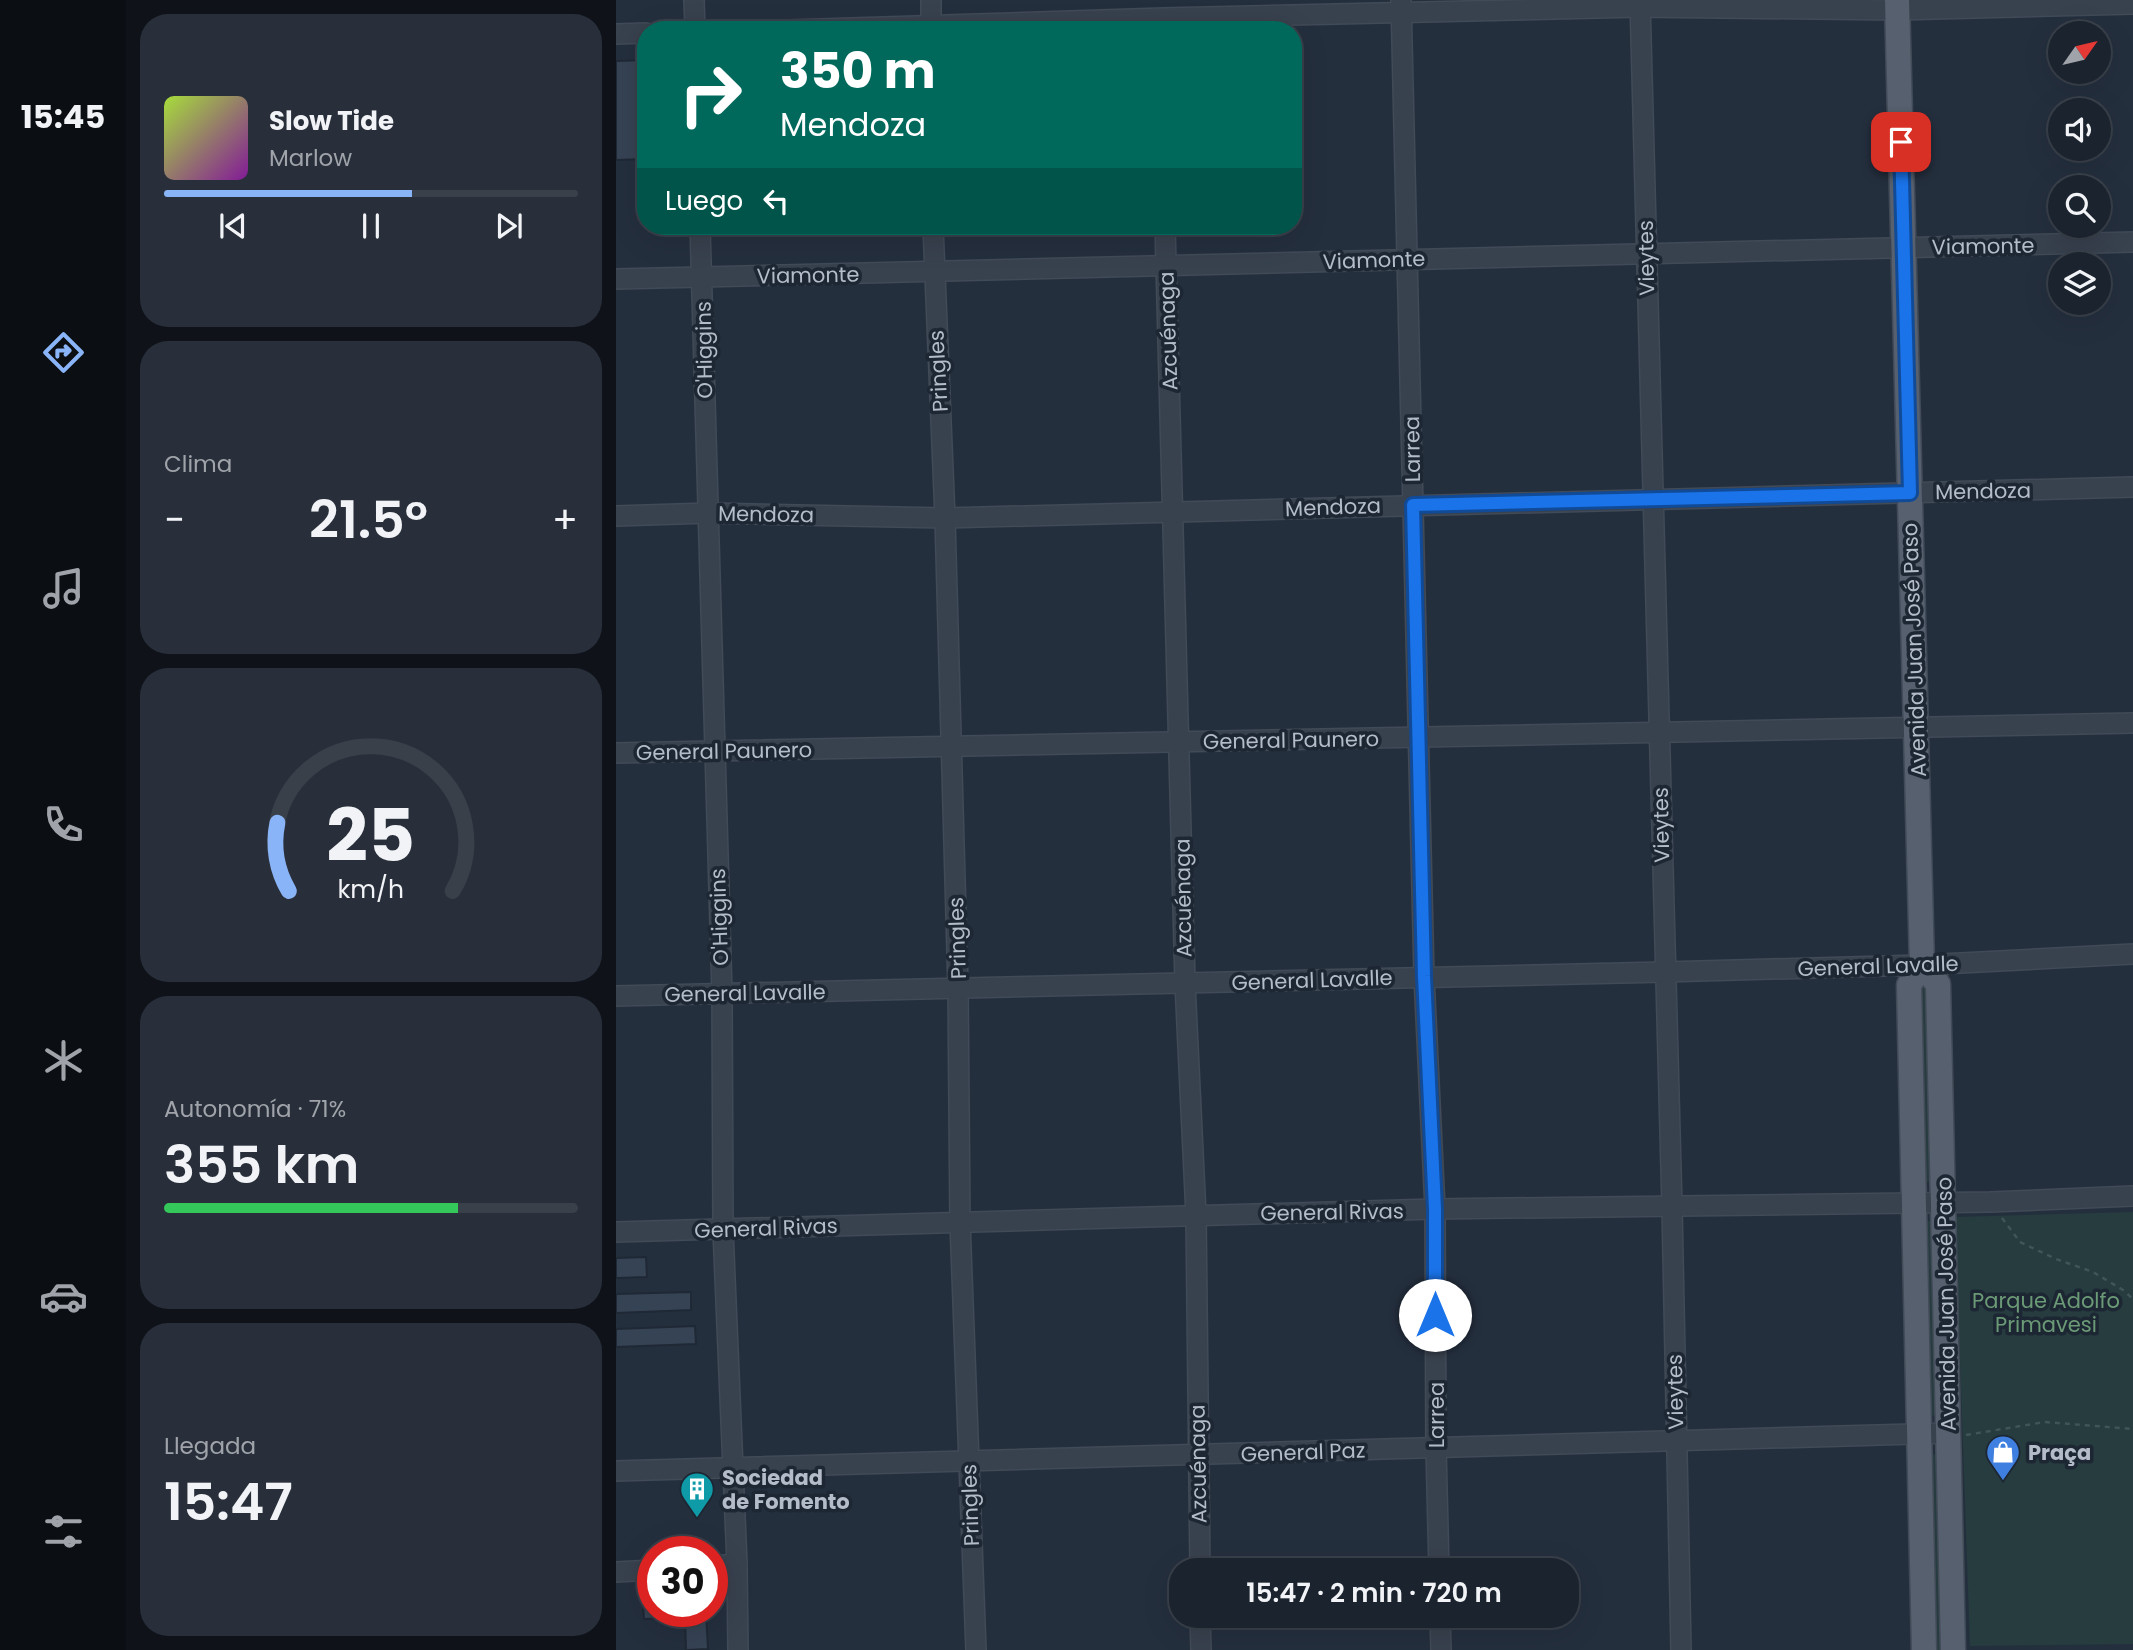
<!DOCTYPE html>
<html lang="es">
<meta charset="utf-8">
<style>
:root{--surface:#1b232e;--page:#282f3a;--text:#f1f3f6;--muted:#a0a4aa;--line:#39404a;--accent:#8ab4f8}
body{margin:0;font-family:Poppins,sans-serif;background:var(--page);color:var(--text);height:100vh;display:flex;flex-direction:column;font-size:26px;white-space:nowrap}
*{box-sizing:border-box;margin:0}
p{font-size:23px;color:var(--muted)}
.icon{flex:none;width:38px;height:38px;fill:none;stroke:currentColor;stroke-width:2;stroke-linecap:round;stroke-linejoin:round}
.map{position:relative;flex:1;overflow:hidden}
.details{display:flex;flex-direction:column;gap:14px;padding:14px;background:#0f1319;width:490px}
.details>*{flex:none}
.guide{position:absolute;left:21px;top:21px;width:665px;height:214px;border-radius:28px;box-shadow:0 7px 28px #0002,0 0 0 2px var(--line);background:#00695c;color:#fff;overflow:hidden}
.needle{width:46px;rotate:56deg}
.buttons{position:absolute;left:1432px;top:21px;display:grid;gap:14px}
.buttons a{display:grid;place-items:center;width:63px;height:63px;border-radius:50%;background:var(--surface);box-shadow:0 7px 28px #0002,0 0 0 2px var(--line);font-size:35px}
.speed{position:absolute;left:21px;top:1536px;display:flex;gap:14px;font-size:35px;font-weight:700;text-align:center}
.speed>*{display:grid;place-content:center;width:91px;height:91px;border-radius:50%;background:var(--surface);box-shadow:0 7px 28px #0002,0 0 0 2px var(--line);line-height:1}
.speed .limit{border:10px solid #d22;background:#fff;color:#111}
.pin{position:absolute;display:grid;place-items:center;width:60px;height:60px;color:#fff;margin:-30px;border-radius:14px;box-shadow:0 4px 10px #0006}
.me{position:absolute;width:77px;margin:-38px;rotate:0deg;stroke-linejoin:round;filter:drop-shadow(0 0 5px #0008)}
.turn{display:flex;align-items:center;gap:24px;height:147px;padding:0 28px;font-size:32px}
.turn .icon{width:91px;height:91px;stroke-width:2.5}
.turn b{display:block;font-size:49px;line-height:60px}
.then{display:flex;align-items:center;height:66px;padding:0 28px;background:#0003;gap:14px;font-size:26px}
.big{font-size:52px;font-weight:600;line-height:1.1}
.details .tile{flex:1;display:flex;flex-direction:column;justify-content:center;gap:10px;min-width:0;padding:0 24px;border-radius:28px;background:var(--page)}
.details .dial{align-items:center;gap:0}
.dial svg{height:182px;overflow:visible;fill:none;stroke:var(--line);stroke-width:7;stroke-linecap:round;text-anchor:middle}
.dial text{fill:var(--text);stroke:none}
.song{display:flex;align-items:center;gap:21px}
.cover{width:84px;height:84px;border-radius:10px;background:linear-gradient(135deg,hsl(80 70% 55%),hsl(290 70% 35%))}
.played{height:7px;border-radius:4px;background:linear-gradient(90deg,var(--accent) 60%,var(--line) 60%)}
.keys{display:flex;justify-content:space-around;direction:ltr}
.heat{display:flex;justify-content:space-between;align-items:center;font-size:38px;direction:ltr}
.charge{height:10px;border-radius:5px;background:linear-gradient(90deg,#34c759 71%,var(--line) 0)}
.trip{position:absolute;left:553px;top:1558px;width:410px;height:70px;border-radius:28px;background:var(--surface);box-shadow:0 7px 28px #0002,0 0 0 2px var(--line);font-weight:600;line-height:70px;text-align:center}
main{display:flex;flex:1;min-height:0}
.menu{display:flex;flex-direction:column;width:126px;justify-content:space-around;align-items:center;background:#0b0e12;color:var(--muted)}
.menu .icon{width:49px;height:49px}
.menu .active{color:var(--accent)}
.menu b{font-size:32px;color:var(--text)}
.map>svg:first-child{display:block}
</style>
<main>
<nav class="menu">
<b>15:45</b>
<svg class="icon active" aria-label="directions" viewBox="0 0 24 24"><path d="M12 3l9 9-9 9-9-9zM9 14v-3h6M13 9l2 2-2 2"/></svg>
<svg class="icon" aria-label="music" viewBox="0 0 24 24"><path d="M9 18V5l10-2v13"/><circle cx="6" cy="18" r="3"/><circle cx="16" cy="16" r="3"/></svg>
<svg class="icon" aria-label="phone" viewBox="0 0 24 24"><path d="M5 4h4l2 5-3 2q2 4 5 5l2-3 5 2v4C11 20 4 13 5 4z"/></svg>
<svg class="icon" aria-label="climate" viewBox="0 0 24 24"><path d="M12 3v18M4 7l16 10M4 17L20 7"/></svg>
<svg class="icon" aria-label="car" viewBox="0 0 24 24"><path d="M5 17H2v-5l4-1 3-4h7l3 4 3 1v5h-3M9 17h6M6 11h13"/><circle cx="7" cy="17" r="2"/><circle cx="17" cy="17" r="2"/></svg>
<svg class="icon" aria-label="filters" viewBox="0 0 24 24"><path d="M4 7h16M4 17h16"/><circle cx="9" cy="7" r="2"/><circle cx="15" cy="17" r="2"/></svg>
</nav>
<section class="details">
<div class="tile">
<div class="song"><i class="cover"></i><div><b>Slow Tide</b><p>Marlow</p></div></div>
<div class="played"></div>
<div class="keys"><svg class="icon" aria-label="previous" viewBox="0 0 24 24"><path d="M18 5L8 12l10 7zM5 5v14"/></svg><svg class="icon" aria-label="pause" viewBox="0 0 24 24"><path d="M8 5v14M16 5v14"/></svg><svg class="icon" aria-label="next" viewBox="0 0 24 24"><path d="M6 5l10 7-10 7zM19 5v14"/></svg></div>
</div>
<div class="tile"><p>Clima</p>
<div class="heat"><a>−</a><b class="big">21.5°</b><a>+</a></div>
</div>
<div class="tile dial"><svg viewBox="0 0 100 80">
<path d="M14 69A42 42 0 1 1 86 69"/>
<path d="M14 69A42 42 0 0 1 9 39" stroke="#8ab4f8"/>
<text x="50" y="56" font-size="32" font-weight="700">25</text>
<text x="50" y="72" font-size="11">km/h</text>
</svg></div>
<div class="tile"><p>Autonomía · 71%</p><b class="big">355 km</b><div class="charge"></div></div>
<div class="tile"><p>Llegada</p><b class="big">15:47</b></div>
</section>
<div class="map">
<svg width="1517" height="1650" viewBox="0 0 1517 1650">
<rect width="100%" height="100%" fill="#242f3e"/>
<!-- green -->
<g fill="#263c3f">
<polygon points="1313,979 1314,1182 1309,1182 1302,980"/>
<polygon points="1517,1212 1517,1644 1354,1646 1339,1217"/>
<polygon points="1311,1221 1315,1221 1320,1416 1312,1415 1307,1224"/>
<polygon points="1318,1454 1323,1456 1329,1650 1316,1650 1314,1456"/>
</g>
<!-- building -->
<g fill="#364354" stroke="#1f2835" stroke-width="2">
<polygon points="30,60 30,159 0,160 0,61"/>
<polygon points="30,1257 31,1277 0,1278 0,1258"/>
<polygon points="75,1292 75,1310 0,1313 0,1294"/>
<polygon points="79,1326 80,1344 0,1347 0,1329"/>
<polygon points="37,1590 37,1612 90,1612 92,1649 70,1650 69,1617 28,1619 26,1591"/>
</g>
<g fill="none" stroke-linecap="round" stroke-linejoin="round">
<!-- minor casing -->
<g stroke="#414a57" stroke-width="22">
<g id="minor">
<polyline points="78,0 79,30"/>
<polyline points="315,0 315,30"/>
<polyline points="785,0 808,976 819,1209 820,1448 823,1570"/>
<polyline points="1024,0 1056,1207 1065,1650"/>
<polyline points="172,30 547,18 1024,7 1281,10 1517,4"/>
<polyline points="0,34 30,33"/>
<polyline points="84,226 106,994 107,1230 121,1564 122,1650"/>
<polyline points="317,226 329,518 342,988 344,1222 360,1650"/>
<polyline points="549,226 569,983 580,1215 584,1570"/>
<polyline points="0,279 1517,242"/>
<polyline points="0,516 92,513 329,518 1517,487"/>
<polyline points="0,753 1517,723"/>
<polyline points="0,996 1048,972 1306,965 1517,954"/>
<polyline points="0,1232 819,1209 1374,1202 1517,1196"/>
<polyline points="0,1471 1333,1433"/>
<polyline points="96,1566 121,1564"/>
<polyline points="0,1572 37,1570"/>
<polyline points="584,1615 585,1650"/>
<polyline points="824,1615 825,1650"/>
</g>
</g>
<!-- major casing -->
<g stroke="#414a57" stroke-width="27">
<g id="major">
<polyline points="1281,0 1306,965 1293,985 1308,1650"/>
<polyline points="1306,965 1322,984 1337,1650"/>
</g>
</g>
<!-- path -->
<g stroke="#3f5557" stroke-width="2.5" stroke-dasharray="5 5" stroke-linecap="butt">
<polyline points="1386,1218 1404,1242 1440,1259 1477,1272 1507,1290 1517,1299"/>
<polyline points="1350,1435 1429,1422 1517,1429"/>
</g>
<!-- minor -->
<use href="#minor" stroke="#38414e" stroke-width="19"/>
<!-- major -->
<use href="#major" stroke="#56606e" stroke-width="24"/>
</g>
<g fill="none" stroke-linecap="round" stroke-linejoin="round">
<!-- route casing -->
<g stroke="#114b97" stroke-width="18">
<polyline id="route" points="819,1315 819,1209 808,976 797,505 1294,493 1285,142"/>
</g>
<!-- route -->
<use href="#route" stroke="#1a73e8" stroke-width="12"/>
</g>
<!-- icons -->
<defs>
<g id="shop-pin" transform="scale(1.75)"><path d="M0 17L-7.5 6A9.5 9.5 0 1 1 7.5 6Z" fill="#3f7fe0" stroke="#1d2633"/><path d="M-5-2.5h2.3a2.7 3.5 0 0 1 5.4 0H5L5.5 6h-11ZM-1.5-2.5h3a1.5 2.3 0 0 0-3 0Z" fill="#fff"/></g>
<g id="building-pin" transform="scale(1.75)"><path d="M0 17L-7.5 6A9.5 9.5 0 1 1 7.5 6Z" fill="#0f9aa8" stroke="#1d2633"/><path d="M-4-6H4V6H1V3H-1V6H-4ZM-2.5-4.3h1.7v1.8h-1.7ZM.8-4.3h1.7v1.8H.8ZM-2.5-1h1.7V.8h-1.7ZM.8-1h1.7V.8H.8Z" fill="#fff"/></g>
</defs>
<g fill-rule="evenodd">
<use href="#shop-pin" x="1387" y="1452"/>
<use href="#building-pin" x="81" y="1489"/>
</g>
<g text-anchor="middle" dominant-baseline="central" stroke-width="7" stroke-linejoin="round" paint-order="stroke">
<!-- street labels -->
<g font-size="21" fill="#b4bcc9" stroke="#1d2633">
<text transform="translate(1367 246) rotate(-1)">Viamonte</text>
<text transform="translate(1030 258) rotate(-91)">Vieytes</text>
<text transform="translate(758 260) rotate(-2)">Viamonte</text>
<text transform="translate(192 275) rotate(-1)">Viamonte</text>
<text transform="translate(552 331) rotate(-92)">Azcuénaga</text>
<text transform="translate(88 350) rotate(-91)">O'Higgins</text>
<text transform="translate(322 371) rotate(-93)">Pringles</text>
<text transform="translate(796 449) rotate(-91)">Larrea</text>
<text transform="translate(1367 491) rotate(-1)">Mendoza</text>
<text transform="translate(717 507) rotate(-2)">Mendoza</text>
<text transform="translate(150 514) rotate(1)">Mendoza</text>
<text transform="translate(1298 650) rotate(-92)">Avenida Juan José Paso</text>
<text transform="translate(675 740) rotate(-1)">General Paunero</text>
<text transform="translate(108 751) rotate(-1)">General Paunero</text>
<text transform="translate(1045 825) rotate(-91)">Vieytes</text>
<text transform="translate(567 898) rotate(-91)">Azcuénaga</text>
<text transform="translate(103 917) rotate(-92)">O'Higgins</text>
<text transform="translate(341 938) rotate(-92)">Pringles</text>
<text transform="translate(1262 966) rotate(-2)">General Lavalle</text>
<text transform="translate(696 980) rotate(-2)">General Lavalle</text>
<text transform="translate(129 993) rotate(-1)">General Lavalle</text>
<text transform="translate(716 1212) rotate(-1)">General Rivas</text>
<text transform="translate(150 1228) rotate(-2)">General Rivas</text>
<text transform="translate(1330 1304) rotate(-91)">Avenida Juan José Paso</text>
<text transform="translate(1059 1392) rotate(-91)">Vieytes</text>
<text transform="translate(820 1415) rotate(-90)">Larrea</text>
<text transform="translate(687 1452) rotate(-2)">General Paz</text>
<text transform="translate(582 1464) rotate(-91)">Azcuénaga</text>
<text transform="translate(354 1505) rotate(-92)">Pringles</text>
</g>
<!-- park labels -->
<g font-size="21" fill="#6b9a76" stroke="#1d2633">
<text x="1430" y="1300">Parque Adolfo<tspan x="1430" dy="24">Primavesi</tspan></text>
</g>
<!-- poi labels -->
<g font-size="21" font-weight="bold" fill="#b4bcc9" stroke="#1d2633" text-anchor="start">
<text x="1412" y="1452">Praça</text>
<text x="106" y="1477">Sociedad<tspan x="106" dy="24">de Fomento</tspan></text>
</g>
</g>
</svg>
<div class="buttons">
<a><svg class="needle" viewBox="-14 -14 28 28"><path d="M0-13l5 13h-10z" fill="#e53935"/><path d="M0 13l5-13h-10z" fill="#a0a4aa"/></svg></a>
<a><svg class="icon" aria-label="sound" viewBox="0 0 24 24"><path d="M4 9h4l5-4v14l-5-4H4zM17 9q2 3 0 6"/></svg></a>
<a><svg class="icon" aria-label="search" viewBox="0 0 24 24"><circle cx="10" cy="10" r="6"/><path d="M15 15l6 6"/></svg></a>
<a><svg class="icon" aria-label="layers" viewBox="0 0 24 24"><path d="M12 4l9 5-9 5-9-5zM3 14l9 5 9-5"/></svg></a>
</div>
<div class="speed"><div class="limit">30</div></div>
<div class="pin" style="left:1285px;top:142px;background:#d93025"><svg class="icon" aria-label="arrive" viewBox="0 0 24 24"><path d="M6 21V4h12l-3 4 3 4H6"/></svg></div>
<svg class="me" style="left:819px;top:1315px" viewBox="-20 -20 40 40"><circle r="19" fill="#fff"/><path d="M0-13L10 11 0 6-10 11z" fill="#1a73e8"/></svg>
<div class="trip">15:47 · 2 min · 720 m</div>
<div class="guide">
<div class="turn"><svg class="icon" aria-label="right" viewBox="0 0 24 24"><path d="M7 20v-9h11M14 6l5 5-5 5"/></svg><div><b>350 m</b>Mendoza</div></div>
<div class="then">Luego<svg class="icon" aria-label="left" viewBox="0 0 24 24"><path d="M17 20v-9H6M10 6l-5 5 5 5"/></svg></div>
</div>
</div>
</main>
